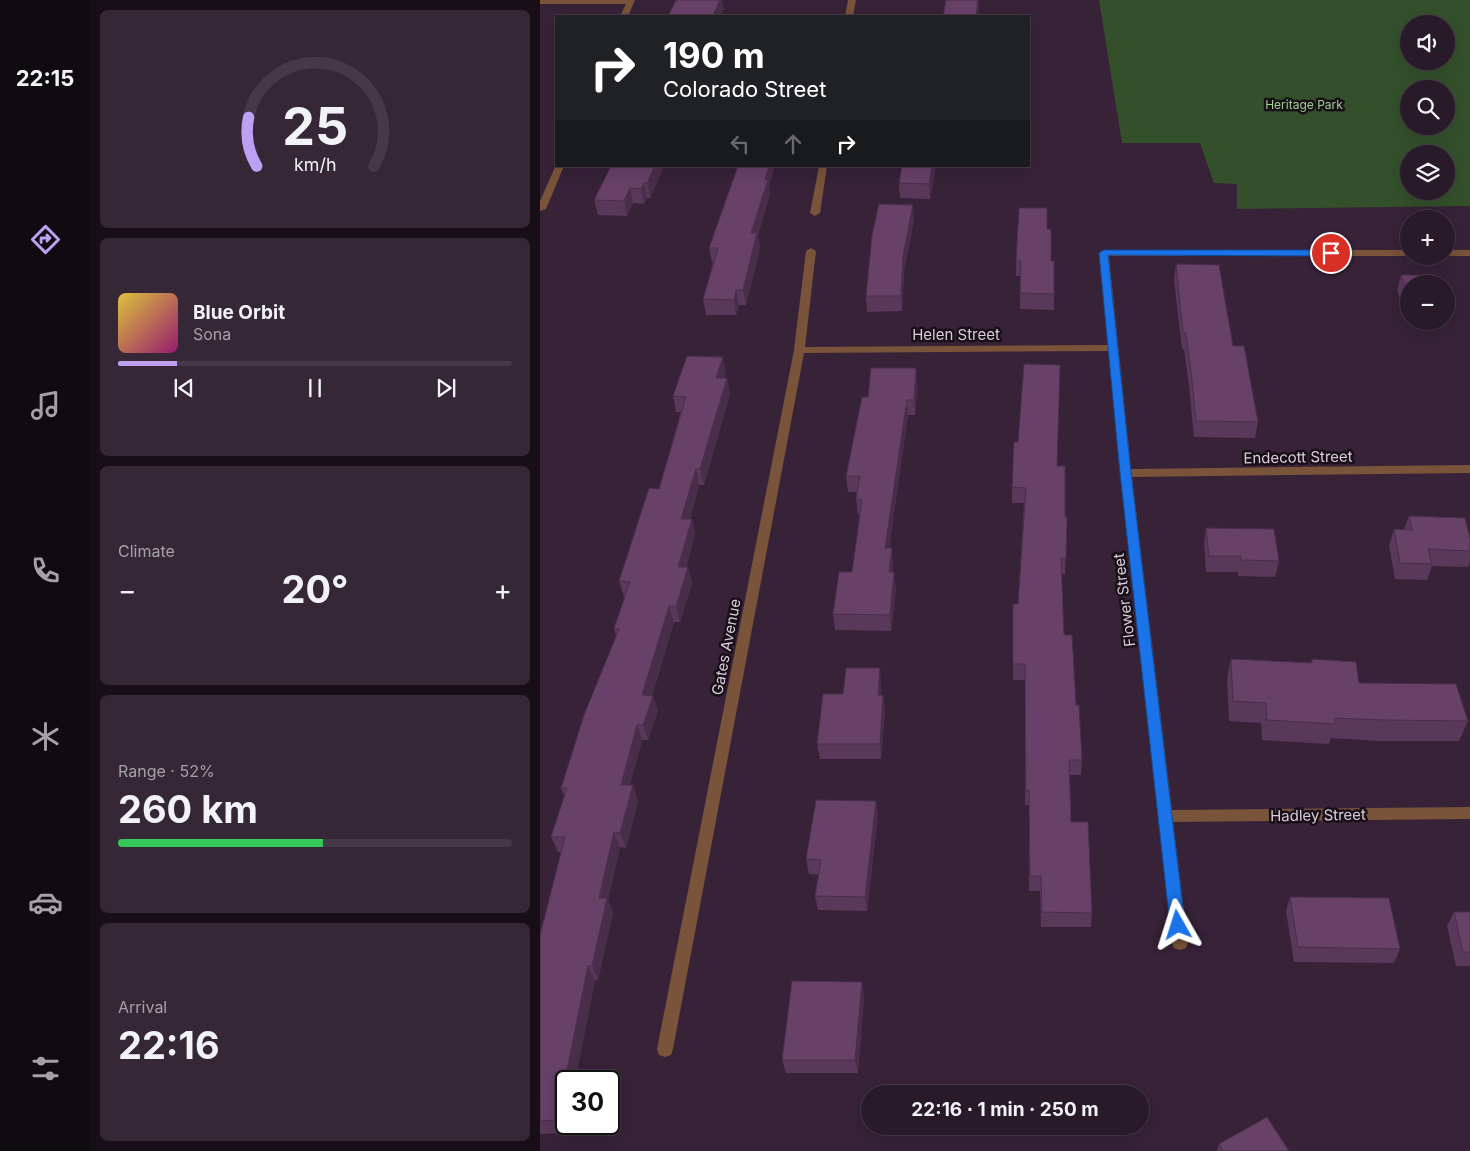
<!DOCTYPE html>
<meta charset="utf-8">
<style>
:root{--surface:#291a2a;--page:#352736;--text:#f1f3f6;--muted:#a5a1a8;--line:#453847;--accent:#bca0f2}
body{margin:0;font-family:Inter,sans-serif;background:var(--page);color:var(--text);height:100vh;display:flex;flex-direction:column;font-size:19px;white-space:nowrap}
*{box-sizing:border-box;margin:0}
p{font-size:16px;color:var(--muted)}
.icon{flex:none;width:28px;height:28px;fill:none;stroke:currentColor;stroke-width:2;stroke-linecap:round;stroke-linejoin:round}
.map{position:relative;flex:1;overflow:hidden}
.drawer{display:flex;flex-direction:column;gap:10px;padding:10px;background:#170e17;width:450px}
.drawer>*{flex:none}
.guide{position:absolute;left:15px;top:15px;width:475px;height:152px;border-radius:0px;box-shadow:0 5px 20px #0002,0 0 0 1px var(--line);background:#202124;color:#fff;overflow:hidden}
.controls{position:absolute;left:860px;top:15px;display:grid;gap:10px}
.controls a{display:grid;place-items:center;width:55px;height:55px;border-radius:50%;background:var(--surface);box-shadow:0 5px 20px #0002,0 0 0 1px var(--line);font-size:25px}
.speed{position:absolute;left:15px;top:1070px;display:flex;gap:10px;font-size:25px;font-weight:700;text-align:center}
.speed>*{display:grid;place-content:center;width:65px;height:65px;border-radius:50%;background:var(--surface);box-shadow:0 5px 20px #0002,0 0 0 1px var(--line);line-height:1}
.speed .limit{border:2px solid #111;border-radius:8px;background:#fff;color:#111}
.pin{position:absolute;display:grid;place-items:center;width:42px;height:42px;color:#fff;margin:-21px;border:2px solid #fff;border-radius:50%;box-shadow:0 1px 5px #0007}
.me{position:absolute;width:55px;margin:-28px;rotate:354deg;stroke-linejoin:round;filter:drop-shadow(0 0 4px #0008)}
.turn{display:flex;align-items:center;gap:18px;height:105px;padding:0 25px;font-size:22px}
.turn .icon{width:65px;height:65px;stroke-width:2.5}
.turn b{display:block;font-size:35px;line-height:42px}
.lanes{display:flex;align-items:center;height:48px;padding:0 25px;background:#0003;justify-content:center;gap:25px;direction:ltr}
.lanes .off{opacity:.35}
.big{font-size:38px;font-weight:700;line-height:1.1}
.drawer .tile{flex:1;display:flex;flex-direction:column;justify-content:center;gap:8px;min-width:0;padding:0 18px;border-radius:8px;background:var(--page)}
.drawer .dial{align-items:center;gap:0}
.dial svg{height:130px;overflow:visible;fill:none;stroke:var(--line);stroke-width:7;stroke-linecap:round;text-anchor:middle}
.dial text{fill:var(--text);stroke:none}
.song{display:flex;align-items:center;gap:15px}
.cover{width:60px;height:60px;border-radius:8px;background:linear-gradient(135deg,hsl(50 70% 55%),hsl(320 70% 35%))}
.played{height:5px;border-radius:2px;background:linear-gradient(90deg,var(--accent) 15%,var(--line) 15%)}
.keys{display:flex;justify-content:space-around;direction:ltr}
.heat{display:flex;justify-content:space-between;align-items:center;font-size:28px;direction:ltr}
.charge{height:8px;border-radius:4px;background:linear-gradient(90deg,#34c759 52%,var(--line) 0)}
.trip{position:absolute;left:321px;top:1085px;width:288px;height:50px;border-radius:25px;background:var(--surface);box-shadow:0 5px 20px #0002,0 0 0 1px var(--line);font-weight:700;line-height:50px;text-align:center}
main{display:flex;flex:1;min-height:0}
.tabs{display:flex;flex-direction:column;width:90px;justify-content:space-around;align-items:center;background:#100a11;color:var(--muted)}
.tabs .icon{width:35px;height:35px}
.tabs .selected{color:var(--accent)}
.tabs b{font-size:22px;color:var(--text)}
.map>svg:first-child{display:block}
</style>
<main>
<nav class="tabs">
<b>22:15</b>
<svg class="icon selected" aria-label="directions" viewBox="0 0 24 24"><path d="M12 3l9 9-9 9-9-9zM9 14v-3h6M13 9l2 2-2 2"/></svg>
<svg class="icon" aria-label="music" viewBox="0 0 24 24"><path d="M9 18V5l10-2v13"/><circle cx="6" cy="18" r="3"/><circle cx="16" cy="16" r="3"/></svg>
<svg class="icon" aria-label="phone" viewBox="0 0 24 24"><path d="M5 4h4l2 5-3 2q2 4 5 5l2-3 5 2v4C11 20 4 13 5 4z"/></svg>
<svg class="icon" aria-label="climate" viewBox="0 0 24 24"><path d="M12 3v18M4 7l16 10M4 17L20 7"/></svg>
<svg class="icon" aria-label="car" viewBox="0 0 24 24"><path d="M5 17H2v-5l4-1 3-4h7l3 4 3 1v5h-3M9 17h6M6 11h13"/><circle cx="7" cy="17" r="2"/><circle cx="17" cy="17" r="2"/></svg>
<svg class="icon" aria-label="filters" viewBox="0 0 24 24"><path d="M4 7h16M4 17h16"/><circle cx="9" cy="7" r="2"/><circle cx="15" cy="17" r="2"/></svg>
</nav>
<section class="drawer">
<div class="tile dial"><svg viewBox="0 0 100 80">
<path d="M14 69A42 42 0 1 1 86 69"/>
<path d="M14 69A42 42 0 0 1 9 39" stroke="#bca0f2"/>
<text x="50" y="56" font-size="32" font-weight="700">25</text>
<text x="50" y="72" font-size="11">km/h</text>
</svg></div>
<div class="tile">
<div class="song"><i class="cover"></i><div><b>Blue Orbit</b><p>Sona</p></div></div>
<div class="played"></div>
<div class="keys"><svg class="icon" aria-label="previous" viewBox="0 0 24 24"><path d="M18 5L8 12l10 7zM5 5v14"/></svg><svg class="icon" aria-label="pause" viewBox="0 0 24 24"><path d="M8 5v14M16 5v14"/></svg><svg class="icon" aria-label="next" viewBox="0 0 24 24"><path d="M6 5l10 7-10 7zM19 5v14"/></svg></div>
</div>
<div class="tile"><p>Climate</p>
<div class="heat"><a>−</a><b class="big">20°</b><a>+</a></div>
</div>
<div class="tile"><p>Range · 52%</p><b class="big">260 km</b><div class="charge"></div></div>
<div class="tile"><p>Arrival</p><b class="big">22:16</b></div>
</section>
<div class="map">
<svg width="930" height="1151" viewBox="0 0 930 1151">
<rect width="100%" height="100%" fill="#372238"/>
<!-- green -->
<path fill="#34502b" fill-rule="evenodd" d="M559,0H930V206L697,209V184L674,183L660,143H582ZM869,24H906V61H869ZM869,89H906V126H869ZM869,154H906V191H869Z"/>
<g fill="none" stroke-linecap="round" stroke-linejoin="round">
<!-- minor -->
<g fill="#79533a" fill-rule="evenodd">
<polygon points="0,0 95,0 88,16 80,16 86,4 0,4"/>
<polygon points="308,0 316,0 313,16 305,16"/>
<polygon points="16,165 24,166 6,209 0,211 0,201"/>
<polygon points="279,166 287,166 280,213 275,216 270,213"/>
<polygon points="271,248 276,251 265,347 568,345 559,253 564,250 869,250 869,256 569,256 591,469 930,465 930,473 592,477 632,810 930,807 930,819 633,822 648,943 646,948 640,950 634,948 632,943 569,351 264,353 133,1049 131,1055 125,1057 119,1055 117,1049 254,350 266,251"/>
<rect x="906" y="250" width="24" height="6"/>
</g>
</g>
<!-- wall -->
<g fill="#59385a">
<polygon points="124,166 110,198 107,198 104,204 93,203 87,216 58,215 54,200"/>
<polygon points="362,166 396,166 390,199 360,198 359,183"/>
<polygon points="194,177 229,187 230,194 218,235 220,248 206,305 199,305 196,315 166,315 163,299 173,263 172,263 169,248"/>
<polygon points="374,220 364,271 362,311 327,312 326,296"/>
<polygon points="507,229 514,294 514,310 480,309 480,276 476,276 476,261"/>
<polygon points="636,264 693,346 718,422 715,438 654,437 649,386 644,349 642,349 634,280"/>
<polygon points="861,275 869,284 869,318 866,318 857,290"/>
<polygon points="376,368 377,384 375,415 368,415 349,548 353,564 352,572 356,588 351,631 295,630 293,614 312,572 320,515 318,515 316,499 317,492 308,492 306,476 328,397"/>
<polygon points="186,373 184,378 187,378 190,394 164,485 159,485 150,519 152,519 155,535 146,567 148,567 152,583 140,622 134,622 112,696 113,696 118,711 108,740 102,740 90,785 93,785 98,801 86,848 80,847 68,900 73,913 58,980 55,980 35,1081 26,1081 26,1124 24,1133 0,1134 0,935 21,852 18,852 11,837 24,796 21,788 76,635 74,628 85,597 84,597 79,581 119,489 141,412 136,412 133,396"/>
<polygon points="517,466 525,517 527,517 525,574 521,574 524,635 536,705 542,760 541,775 530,775 531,822 552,913 551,927 501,927 500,891 489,891 489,805 485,805 485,680 473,680 473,604 478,604 484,503 472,503 472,487"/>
<polygon points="869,516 930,538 930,561 928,567 892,566 887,580 855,579 849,545 854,529 864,530"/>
<polygon points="666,528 739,561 735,577 698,576 698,572 666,572 664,543"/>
<polygon points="691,659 771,663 772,659 819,683 928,721 919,741 837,741 791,738 789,744 722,740 721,723 689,721 687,679"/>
<polygon points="341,684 340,695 343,695 345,710 341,759 280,759 277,744 303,694"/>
<polygon points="336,801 338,816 327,911 278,910 275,896 279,875 269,874 266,859"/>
<polygon points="750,897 860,949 854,963 754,962 746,911"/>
<polygon points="914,912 930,912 930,966 916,966 907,926"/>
<polygon points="324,996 318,1073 246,1073 242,1060"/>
<polygon points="679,1144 749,1151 677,1151"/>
</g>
<!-- shaded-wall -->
<g fill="#492e4a">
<polygon points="180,0 182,0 184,9 181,16 173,16"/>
<polygon points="438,0 439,0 439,6 438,16 436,16"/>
<polygon points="115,166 124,166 110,198 107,183"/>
<polygon points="229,166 235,166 229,187 230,194 218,235 220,248 206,305 203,290 211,233"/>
<polygon points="392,166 396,166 390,199 389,184"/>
<polygon points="104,183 107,198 104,204 101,189"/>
<polygon points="90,188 93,203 87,216 84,201"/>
<polygon points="373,205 374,220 364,271 362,311 361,296 363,256"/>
<polygon points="196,290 199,305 196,315 194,300"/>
<polygon points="183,357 186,373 179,393 176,378"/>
<polygon points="376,368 377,384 375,415 374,400"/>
<polygon points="187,378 190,394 164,485 160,469"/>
<polygon points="367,400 368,415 347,564 345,548"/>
<polygon points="156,469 159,485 145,535 141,519"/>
<polygon points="152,519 155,535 142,583 138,567"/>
<polygon points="352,548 353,564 351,588 349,572"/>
<polygon points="148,567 152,583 140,622 136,607"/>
<polygon points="354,572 356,588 351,631 350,615"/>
<polygon points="129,606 134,622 107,711 102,695"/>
<polygon points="340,668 341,684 339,711 338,695"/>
<polygon points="343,695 345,710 341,759 340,744"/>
<polygon points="113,696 118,711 108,740 103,725"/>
<polygon points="97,725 102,740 86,800 81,785"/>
<polygon points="93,785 98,801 86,848 80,833"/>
<polygon points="336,801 338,816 327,911 325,897"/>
<polygon points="74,832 80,847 68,900 73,913 58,980 52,966 59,898"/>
<polygon points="48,966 55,980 35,1081 26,1081 26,1124 24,1133 17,1120"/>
<polygon points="322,982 324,996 318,1073 315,1060"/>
</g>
<!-- building -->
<g fill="#684169" stroke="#492e4a">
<polygon points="136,0 180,0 173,16 128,16"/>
<polygon points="406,0 438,0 436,16 403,16"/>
<polygon points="71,166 115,166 107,183 104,183 101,189 90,188 84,201 54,200"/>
<polygon points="198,166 229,166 225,180 228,180 211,233 217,233 203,290 196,290 194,300 163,299 178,248 169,248"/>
<polygon points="362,166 392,166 389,184 359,183"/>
<polygon points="339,204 373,205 363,256 361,296 326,296 332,235"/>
<polygon points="479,208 507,208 507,229 511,229 511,261 514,261 514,294 480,293 481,261 476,261"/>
<polygon points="636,264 679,265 693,346 704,346 718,422 656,421 651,371 646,333 643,333"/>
<polygon points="861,275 896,275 899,284 869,284 869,299"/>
<polygon points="147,356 183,357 176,378 187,378 160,469 156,469 141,519 152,519 138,567 148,567 136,607 129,606 102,695 113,696 103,725 97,725 81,785 93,785 80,833 74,832 59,898 67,898 52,966 48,966 17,1120 0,1121 0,935 25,837 11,837 27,788 21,788 44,715 79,629 74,628 90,582 79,581 109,488 119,489 146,397 133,396"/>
<polygon points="484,364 520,365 517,466 525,466 525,517 527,517 526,558 521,558 524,635 532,635 536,705 539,705 542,760 529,760 531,822 548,822 552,913 502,912 501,876 490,876 489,790 486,790 485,664 473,664 473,604 478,604 486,488 472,487 474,442 478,442"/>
<polygon points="331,368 376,368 374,400 367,400 345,548 352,548 349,572 354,572 350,615 293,614 299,572 312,572 322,500 316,499 320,476 306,476 322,397 328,397"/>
<polygon points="869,516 925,518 930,538 930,551 888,549 892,564 860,563 854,529 872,530"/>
<polygon points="666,528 734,529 739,561 701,560 701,556 669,556"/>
<polygon points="691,659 772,663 772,659 816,662 819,683 916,684 928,721 844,720 795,718 795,724 727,720 726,703 693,701"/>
<polygon points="306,668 340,668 338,695 343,695 340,744 277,744 283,694 303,694"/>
<polygon points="276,800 336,801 325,897 275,896 281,860 266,859"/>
<polygon points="750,897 849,898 860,949 758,947"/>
<polygon points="914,912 930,912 930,952 923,952"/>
<polygon points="252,981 322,982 315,1060 242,1060"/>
<polygon points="727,1117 749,1151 683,1151 679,1144"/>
</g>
<!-- route -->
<polygon fill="#1a73e8" stroke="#114b97" points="564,250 791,250 795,253 791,256 568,255 591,473 645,925 643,930 638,932 632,930 630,925 580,473 559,253"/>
<g text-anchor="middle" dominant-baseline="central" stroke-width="5" stroke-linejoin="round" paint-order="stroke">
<!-- far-park labels -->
<g font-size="12" fill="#9cd28c" stroke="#190f19">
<text x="764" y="104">Heritage Park</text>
</g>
<!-- street labels -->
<g font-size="15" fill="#dbcddb" stroke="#190f19">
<text x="416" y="334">Helen Street</text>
<text transform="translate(758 457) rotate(-1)">Endecott Street</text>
<text transform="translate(584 600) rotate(-97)">Flower Street</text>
<text transform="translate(186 647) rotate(-79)">Gates Avenue</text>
<text transform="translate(778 815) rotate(-1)">Hadley Street</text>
</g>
</g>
</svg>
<div class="controls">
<a><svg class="icon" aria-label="sound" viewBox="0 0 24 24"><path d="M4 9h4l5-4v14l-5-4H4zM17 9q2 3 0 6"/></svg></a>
<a><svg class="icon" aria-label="search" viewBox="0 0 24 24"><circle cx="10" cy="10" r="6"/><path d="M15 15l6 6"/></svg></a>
<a><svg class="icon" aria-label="layers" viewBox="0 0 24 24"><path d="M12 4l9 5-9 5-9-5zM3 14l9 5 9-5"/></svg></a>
<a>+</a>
<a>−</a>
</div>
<div class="speed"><div class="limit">30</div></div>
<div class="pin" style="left:791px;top:253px;background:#d93025"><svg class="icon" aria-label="arrive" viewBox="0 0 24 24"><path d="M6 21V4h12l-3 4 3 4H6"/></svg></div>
<svg class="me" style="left:638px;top:925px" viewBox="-20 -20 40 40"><path d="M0-17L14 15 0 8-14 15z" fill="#1a73e8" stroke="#fff" stroke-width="4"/></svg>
<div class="trip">22:16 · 1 min · 250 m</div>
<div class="guide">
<div class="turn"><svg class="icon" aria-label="right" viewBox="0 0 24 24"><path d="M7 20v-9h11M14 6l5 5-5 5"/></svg><div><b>190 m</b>Colorado Street</div></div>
<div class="lanes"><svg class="icon off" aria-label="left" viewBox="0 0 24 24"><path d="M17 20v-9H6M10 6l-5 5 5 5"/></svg><svg class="icon off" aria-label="ahead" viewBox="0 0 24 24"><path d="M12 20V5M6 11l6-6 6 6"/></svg><svg class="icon" aria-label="right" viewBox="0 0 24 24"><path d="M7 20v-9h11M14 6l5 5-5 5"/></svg></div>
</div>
</div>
</main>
